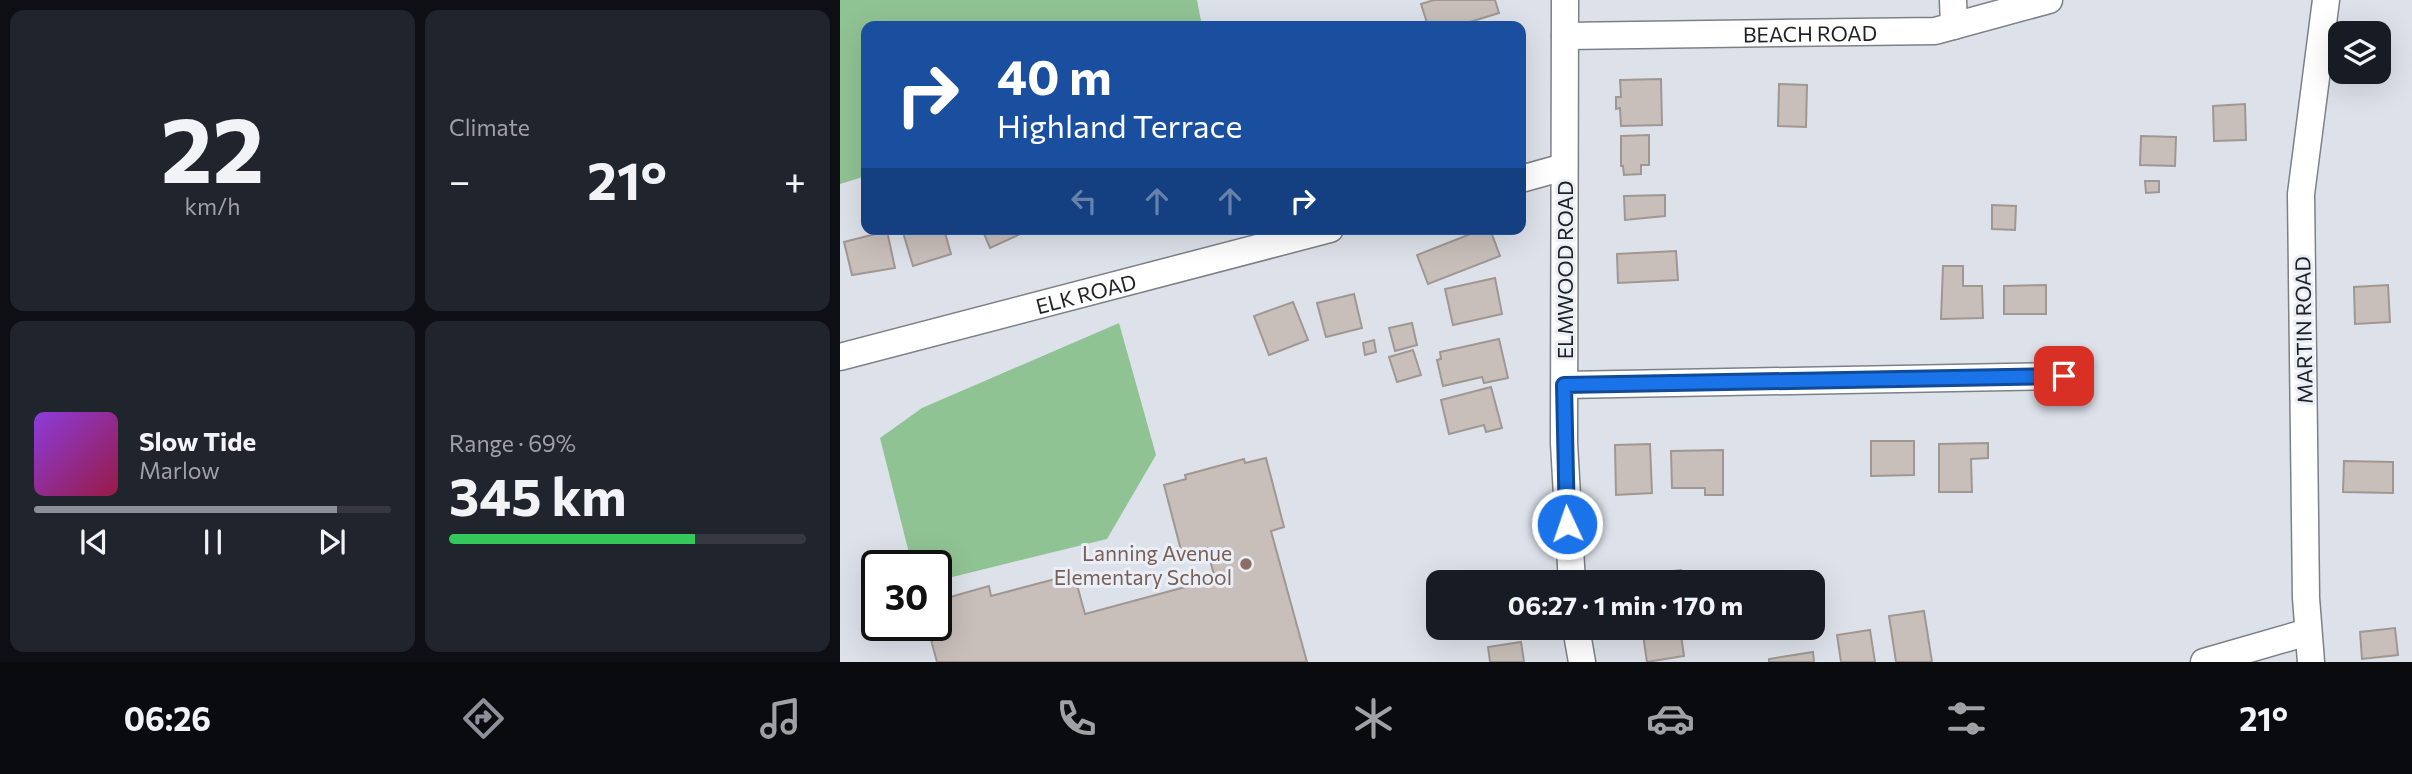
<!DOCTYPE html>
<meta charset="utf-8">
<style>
:root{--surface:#171b24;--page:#20242c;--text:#f1f3f6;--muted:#9ea1a6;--line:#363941;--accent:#8c9099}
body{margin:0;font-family:Commissioner,sans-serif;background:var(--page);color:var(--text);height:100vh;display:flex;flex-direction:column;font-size:26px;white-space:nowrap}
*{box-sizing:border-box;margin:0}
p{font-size:23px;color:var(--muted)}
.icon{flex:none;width:38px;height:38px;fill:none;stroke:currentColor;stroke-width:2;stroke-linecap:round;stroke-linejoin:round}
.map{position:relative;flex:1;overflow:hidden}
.drawer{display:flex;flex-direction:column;gap:10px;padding:10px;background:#0d0f14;width:840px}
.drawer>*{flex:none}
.banner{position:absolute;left:21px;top:21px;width:665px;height:214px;border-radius:14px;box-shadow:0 7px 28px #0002;background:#1a4fa0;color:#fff;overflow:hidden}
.fabs{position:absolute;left:1488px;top:21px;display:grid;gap:14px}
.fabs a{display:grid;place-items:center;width:63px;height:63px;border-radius:14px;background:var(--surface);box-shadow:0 7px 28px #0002;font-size:35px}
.speed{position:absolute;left:21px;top:550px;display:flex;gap:14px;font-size:35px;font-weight:700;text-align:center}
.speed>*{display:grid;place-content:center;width:91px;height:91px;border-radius:50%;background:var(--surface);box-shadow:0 7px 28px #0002;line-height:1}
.speed .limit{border:4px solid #111;border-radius:10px;background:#fff;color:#111}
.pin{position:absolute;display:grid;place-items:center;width:60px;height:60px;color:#fff;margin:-30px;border-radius:14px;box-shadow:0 4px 10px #0006}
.me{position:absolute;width:77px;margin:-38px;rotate:357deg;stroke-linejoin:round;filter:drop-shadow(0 0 5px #0008)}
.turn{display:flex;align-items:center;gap:24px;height:147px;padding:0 21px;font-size:32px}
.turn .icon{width:91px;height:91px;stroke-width:2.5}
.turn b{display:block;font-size:49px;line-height:60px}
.lanes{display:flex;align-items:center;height:66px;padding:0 21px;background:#0003;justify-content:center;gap:35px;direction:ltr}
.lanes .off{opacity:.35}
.big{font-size:52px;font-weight:700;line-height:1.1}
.drawer .card{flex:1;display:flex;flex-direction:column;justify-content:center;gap:10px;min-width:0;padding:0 24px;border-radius:14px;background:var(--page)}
.drawer .dial{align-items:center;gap:0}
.dial b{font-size:91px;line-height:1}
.song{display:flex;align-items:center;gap:21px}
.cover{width:84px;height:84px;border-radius:10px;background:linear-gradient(135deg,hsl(270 70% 55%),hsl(340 70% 35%))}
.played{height:7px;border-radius:4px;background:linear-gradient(90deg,var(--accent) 85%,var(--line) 85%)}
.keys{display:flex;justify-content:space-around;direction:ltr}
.heat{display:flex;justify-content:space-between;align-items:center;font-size:38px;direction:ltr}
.charge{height:10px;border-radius:5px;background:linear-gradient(90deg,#34c759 69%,var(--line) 0)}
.drawer .tiles{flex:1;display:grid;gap:10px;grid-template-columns:repeat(2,1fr)}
.trip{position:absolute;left:586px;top:570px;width:399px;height:70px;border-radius:14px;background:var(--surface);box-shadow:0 7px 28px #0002;font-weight:700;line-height:70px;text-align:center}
.dock{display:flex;height:112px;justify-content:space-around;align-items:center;background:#090b0e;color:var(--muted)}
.dock .icon{width:49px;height:49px}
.dock .current{color:var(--accent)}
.dock b{font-size:32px;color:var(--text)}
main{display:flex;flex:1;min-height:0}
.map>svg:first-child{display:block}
</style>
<main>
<section class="drawer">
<div class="tiles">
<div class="card dial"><b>22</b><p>km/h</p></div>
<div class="card"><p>Climate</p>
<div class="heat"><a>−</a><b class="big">21°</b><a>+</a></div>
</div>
<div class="card">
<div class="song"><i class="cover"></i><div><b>Slow Tide</b><p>Marlow</p></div></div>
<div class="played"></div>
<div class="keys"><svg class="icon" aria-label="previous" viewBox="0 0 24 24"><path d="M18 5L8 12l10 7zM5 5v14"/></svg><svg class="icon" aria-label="pause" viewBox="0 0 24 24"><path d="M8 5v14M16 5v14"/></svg><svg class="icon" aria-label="next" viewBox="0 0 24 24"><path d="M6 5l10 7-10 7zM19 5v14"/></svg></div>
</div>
<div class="card"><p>Range · 69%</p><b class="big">345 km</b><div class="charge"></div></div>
</div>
</section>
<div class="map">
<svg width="1572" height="662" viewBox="0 0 1572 662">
<rect width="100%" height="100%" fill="#dde2ea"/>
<!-- green -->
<g fill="#90c394">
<polygon points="0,0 357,0 362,26 26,26 26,176 0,184"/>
<polygon points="279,323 316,455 267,539 96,581 96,565 72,565 40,438 82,408"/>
</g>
<!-- building -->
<g fill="#c8beba" stroke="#a09793" stroke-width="2">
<polygon points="594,0 655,0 659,13 617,26 588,26 581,4"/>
<polygon points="821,79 822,125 781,126 780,108 776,109 776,97 781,97 780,80"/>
<polygon points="939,84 967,85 966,127 938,126"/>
<polygon points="1405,104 1406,140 1374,141 1373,106"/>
<polygon points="809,135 809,165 801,165 801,174 784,175 783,166 781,166 781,136"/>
<polygon points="1301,136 1336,137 1335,166 1300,165"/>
<polygon points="1305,181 1319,181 1319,192 1306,193"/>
<polygon points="825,195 825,216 785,220 784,196"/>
<polygon points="1152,205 1176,206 1175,230 1152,229"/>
<polygon points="62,229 104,229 111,254 73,266"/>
<polygon points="142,229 188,229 189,230 150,248"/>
<polygon points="643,229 650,229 660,256 588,284 577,255"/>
<polygon points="47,231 55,268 12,275 4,242"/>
<polygon points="836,251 838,280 778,283 777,254"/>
<polygon points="1103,266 1123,266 1123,286 1142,286 1143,318 1101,319"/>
<polygon points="655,278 662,314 613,325 605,289"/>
<polygon points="1206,285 1206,314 1164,314 1164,286"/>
<polygon points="1548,285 1550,322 1515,324 1514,287"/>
<polygon points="514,294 522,328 486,337 477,303"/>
<polygon points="453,302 468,340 429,355 414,316"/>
<polygon points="572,323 577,345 555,351 549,328"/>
<polygon points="659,339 668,378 644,383 642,377 603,386 597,360 601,359 600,352"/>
<polygon points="534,340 536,352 525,355 523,343"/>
<polygon points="573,350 581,375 557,382 549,357"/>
<polygon points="651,387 662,428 646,432 644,425 609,434 601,400"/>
<polygon points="1031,441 1074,441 1074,475 1031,476"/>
<polygon points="1148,443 1148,458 1131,459 1132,492 1099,492 1099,444"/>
<polygon points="810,444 812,493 776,495 775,445"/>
<polygon points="883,450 883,495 865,495 865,488 832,488 831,451"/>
<polygon points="426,458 444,527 431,531 467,662 97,662 87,625 96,625 96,601 149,586 151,596 234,574 245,614 375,579 367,548 342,554 324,485 346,479 345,475 404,459 405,463"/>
<polygon points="1504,461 1553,462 1553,493 1503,492"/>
<polygon points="841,570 842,583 799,583 798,575"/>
<polygon points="1084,611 1092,662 1056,662 1049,616"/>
<polygon points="802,628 840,628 844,656 807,662"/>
<polygon points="1555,628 1558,655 1522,659 1520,632"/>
<polygon points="1030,630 1035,662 1001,662 997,635"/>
<polygon points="681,642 684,662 650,662 648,647"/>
<polygon points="973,652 974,662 929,662 929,659"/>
</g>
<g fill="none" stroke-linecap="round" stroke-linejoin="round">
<!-- street casing -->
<g stroke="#7c8087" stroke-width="29">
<g id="street">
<polyline points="725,0 724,443 732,583"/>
<polyline points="1113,0 1114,26"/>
<path id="s1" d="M725,36L1095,31L1209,0"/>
<polyline points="681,179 724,167"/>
<path id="s2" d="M0,357L490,229"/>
<polyline points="725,385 1224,376"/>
<polyline points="736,628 742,662"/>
<polyline points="1364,662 1468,632"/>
<polyline points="1471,662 1466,598 1461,194 1486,0"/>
</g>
</g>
<!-- street -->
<use href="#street" stroke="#fff" stroke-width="26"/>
</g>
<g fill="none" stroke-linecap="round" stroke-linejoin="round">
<!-- route casing -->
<g stroke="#114b97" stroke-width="18">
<polyline id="route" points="727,524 724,385 1224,376"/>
</g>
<!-- route -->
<use href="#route" stroke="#1a73e8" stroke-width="12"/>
</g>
<!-- markers -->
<circle fill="#8d6e63" stroke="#eaeff7" stroke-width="2.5" cx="406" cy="564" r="7"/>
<g text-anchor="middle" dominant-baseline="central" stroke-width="6" stroke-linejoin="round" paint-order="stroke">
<!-- street labels -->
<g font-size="21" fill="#1f2124" stroke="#eaeff7">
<text stroke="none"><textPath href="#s1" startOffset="245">BEACH ROAD</textPath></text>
<text transform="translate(724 270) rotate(-90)">ELMWOOD ROAD</text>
<text stroke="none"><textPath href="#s2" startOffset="254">ELK ROAD</textPath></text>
<text transform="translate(1463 330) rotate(-91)">MARTIN ROAD</text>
</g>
<!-- education labels -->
<g font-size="21" fill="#785e54" stroke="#eaeff7" text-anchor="end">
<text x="392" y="552">Lanning Avenue<tspan x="392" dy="24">Elementary School</tspan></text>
</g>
</g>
</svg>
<div class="fabs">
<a><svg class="icon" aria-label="layers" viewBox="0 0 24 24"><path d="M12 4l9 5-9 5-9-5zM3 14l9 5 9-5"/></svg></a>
</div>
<div class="speed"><div class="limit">30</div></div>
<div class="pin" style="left:1224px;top:376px;background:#d93025"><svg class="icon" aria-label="arrive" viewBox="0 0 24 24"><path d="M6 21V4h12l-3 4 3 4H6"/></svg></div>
<svg class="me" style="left:727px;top:524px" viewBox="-20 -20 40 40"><circle r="17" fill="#1a73e8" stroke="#fff" stroke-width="3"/><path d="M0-11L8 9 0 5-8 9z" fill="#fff"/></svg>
<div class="trip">06:27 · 1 min · 170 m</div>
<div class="banner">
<div class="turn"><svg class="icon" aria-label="right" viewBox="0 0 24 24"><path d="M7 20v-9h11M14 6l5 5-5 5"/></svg><div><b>40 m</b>Highland Terrace</div></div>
<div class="lanes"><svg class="icon off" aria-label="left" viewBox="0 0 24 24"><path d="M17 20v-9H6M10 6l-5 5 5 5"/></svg><svg class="icon off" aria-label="ahead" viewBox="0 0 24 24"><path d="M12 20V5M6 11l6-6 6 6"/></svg><svg class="icon off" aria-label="ahead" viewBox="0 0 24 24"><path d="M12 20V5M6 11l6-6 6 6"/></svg><svg class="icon" aria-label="right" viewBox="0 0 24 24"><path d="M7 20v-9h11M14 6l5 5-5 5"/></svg></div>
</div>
</div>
</main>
<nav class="dock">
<b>06:26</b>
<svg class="icon current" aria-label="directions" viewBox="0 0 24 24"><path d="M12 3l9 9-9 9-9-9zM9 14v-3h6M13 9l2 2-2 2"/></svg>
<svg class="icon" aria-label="music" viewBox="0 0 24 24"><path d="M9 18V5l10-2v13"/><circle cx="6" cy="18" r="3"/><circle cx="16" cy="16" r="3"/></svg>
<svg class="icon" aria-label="phone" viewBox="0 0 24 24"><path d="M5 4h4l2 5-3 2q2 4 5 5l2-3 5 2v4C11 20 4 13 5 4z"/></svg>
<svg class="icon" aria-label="climate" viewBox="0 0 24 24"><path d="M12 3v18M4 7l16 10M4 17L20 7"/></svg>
<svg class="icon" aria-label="car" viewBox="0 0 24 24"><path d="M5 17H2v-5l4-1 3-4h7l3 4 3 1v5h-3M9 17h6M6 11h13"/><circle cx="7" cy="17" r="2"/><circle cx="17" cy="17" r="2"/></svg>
<svg class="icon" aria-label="filters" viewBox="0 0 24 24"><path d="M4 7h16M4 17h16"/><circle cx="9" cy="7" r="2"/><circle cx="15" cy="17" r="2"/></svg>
<b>21°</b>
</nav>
